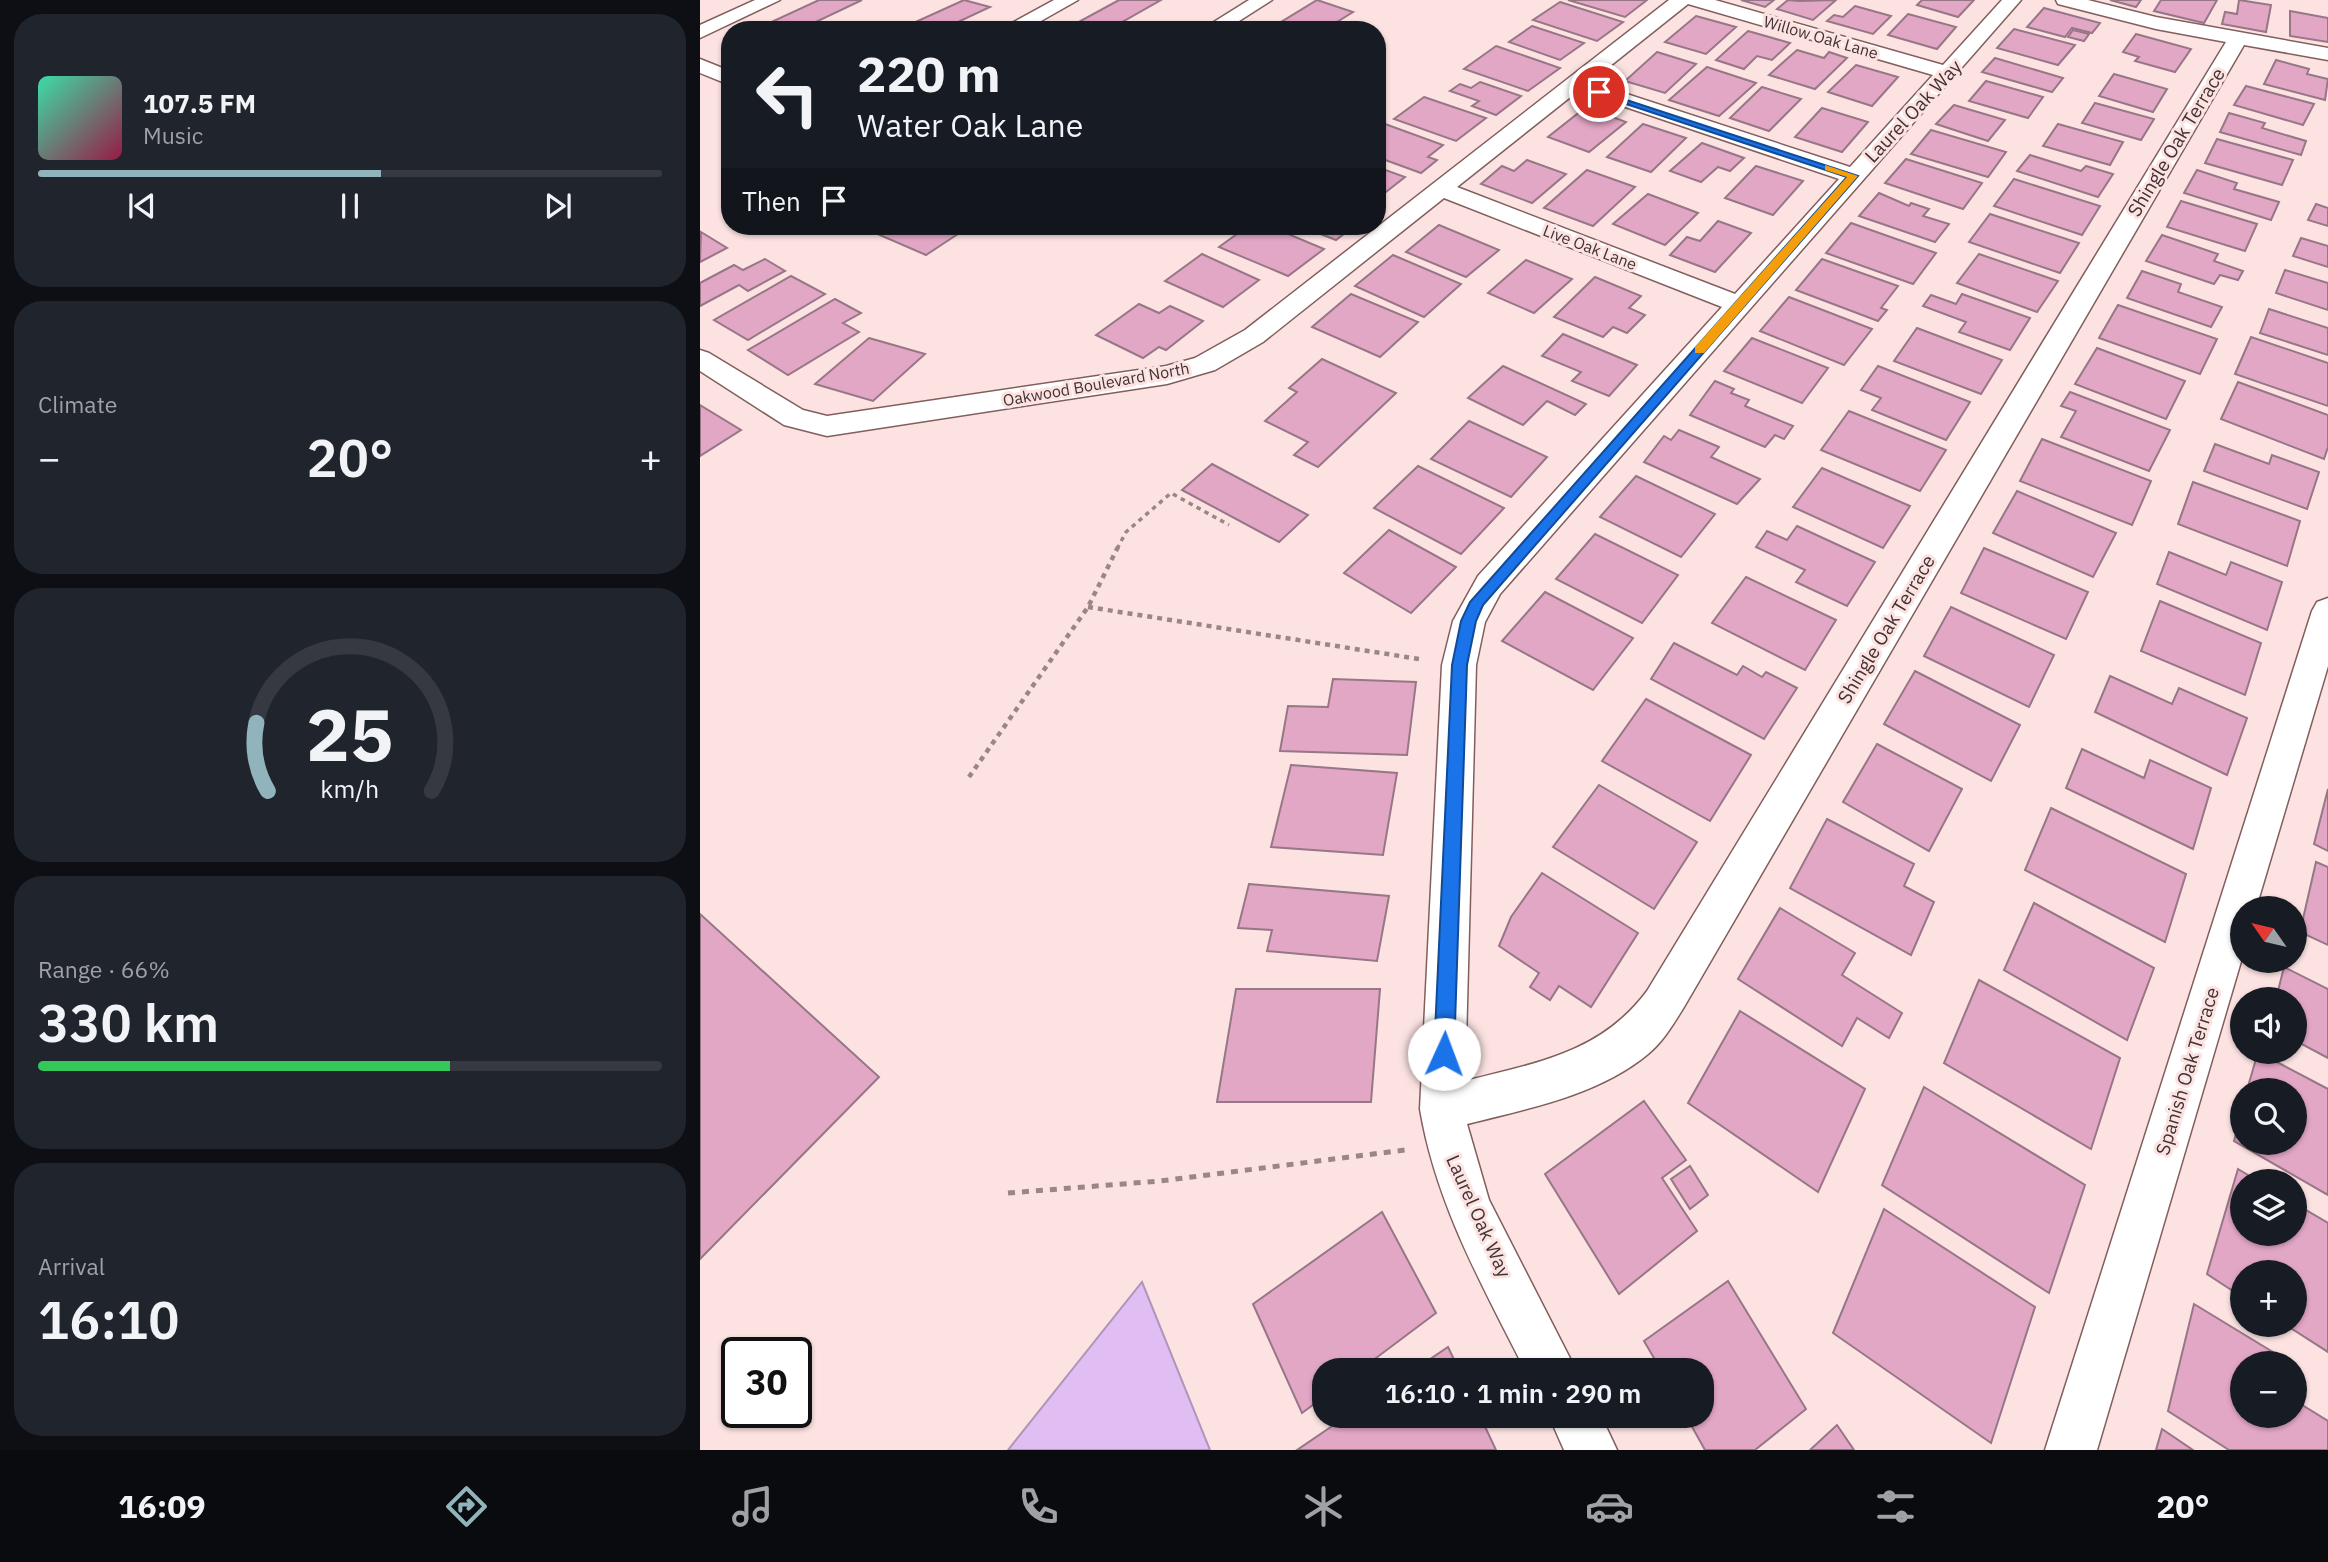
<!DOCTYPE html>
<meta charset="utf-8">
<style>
:root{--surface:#171b24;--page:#20242c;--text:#f1f3f6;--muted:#9ea1a6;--line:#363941;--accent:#91b3bb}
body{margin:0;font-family:"IBM Plex Sans",sans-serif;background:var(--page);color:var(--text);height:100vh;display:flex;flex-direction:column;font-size:26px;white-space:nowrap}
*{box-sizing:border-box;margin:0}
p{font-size:23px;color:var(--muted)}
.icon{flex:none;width:38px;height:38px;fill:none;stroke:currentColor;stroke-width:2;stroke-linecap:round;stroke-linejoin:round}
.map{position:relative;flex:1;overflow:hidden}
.drawer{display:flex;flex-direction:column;gap:14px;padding:14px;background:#0d0f14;width:700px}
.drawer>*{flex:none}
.guide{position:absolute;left:21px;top:21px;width:665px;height:214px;border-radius:28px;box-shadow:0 2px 5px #0004;background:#171b24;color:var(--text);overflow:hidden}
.needle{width:46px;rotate:304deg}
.fabs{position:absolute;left:1530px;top:896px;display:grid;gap:14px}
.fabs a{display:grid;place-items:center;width:77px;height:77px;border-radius:50%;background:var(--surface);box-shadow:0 2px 5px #0004;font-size:35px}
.speed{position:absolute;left:21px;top:1337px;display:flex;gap:14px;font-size:35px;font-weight:700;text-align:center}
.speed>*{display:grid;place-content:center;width:91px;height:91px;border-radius:50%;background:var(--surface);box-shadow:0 2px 5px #0004;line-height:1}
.speed .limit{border:4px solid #111;border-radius:10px;background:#fff;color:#111}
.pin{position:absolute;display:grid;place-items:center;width:60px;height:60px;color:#fff;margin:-30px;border:4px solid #fff;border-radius:50%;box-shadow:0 2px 7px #0007}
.me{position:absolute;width:77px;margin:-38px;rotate:2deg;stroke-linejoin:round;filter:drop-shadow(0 0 5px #0008)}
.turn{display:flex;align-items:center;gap:24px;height:147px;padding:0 21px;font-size:32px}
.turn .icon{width:91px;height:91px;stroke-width:2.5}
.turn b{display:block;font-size:49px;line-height:60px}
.then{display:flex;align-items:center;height:66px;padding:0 21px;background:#0003;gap:14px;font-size:26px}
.big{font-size:52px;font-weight:600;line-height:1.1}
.drawer .widget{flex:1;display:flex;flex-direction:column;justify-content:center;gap:10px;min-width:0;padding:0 24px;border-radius:28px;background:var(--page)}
.drawer .dial{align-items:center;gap:0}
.dial svg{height:182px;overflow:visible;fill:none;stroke:var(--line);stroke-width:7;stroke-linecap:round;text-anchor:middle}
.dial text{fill:var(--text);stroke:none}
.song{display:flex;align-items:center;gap:21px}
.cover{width:84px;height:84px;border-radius:10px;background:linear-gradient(135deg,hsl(160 70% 55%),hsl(340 70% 35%))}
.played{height:7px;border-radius:4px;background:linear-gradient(90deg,var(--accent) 55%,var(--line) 55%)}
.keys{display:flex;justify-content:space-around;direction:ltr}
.heat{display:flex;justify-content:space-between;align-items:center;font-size:38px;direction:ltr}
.charge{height:10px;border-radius:5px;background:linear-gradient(90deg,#34c759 66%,var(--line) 0)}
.trip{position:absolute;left:612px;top:1358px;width:402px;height:70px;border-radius:28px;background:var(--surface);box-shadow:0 2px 5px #0004;font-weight:600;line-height:70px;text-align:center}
.menu{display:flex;height:112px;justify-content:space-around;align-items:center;background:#090b0e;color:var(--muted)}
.menu .icon{width:49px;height:49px}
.menu .on{color:var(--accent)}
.menu b{font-size:32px;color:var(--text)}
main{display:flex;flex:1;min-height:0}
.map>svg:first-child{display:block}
</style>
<main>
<section class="drawer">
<div class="widget">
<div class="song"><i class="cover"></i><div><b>107.5 FM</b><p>Music</p></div></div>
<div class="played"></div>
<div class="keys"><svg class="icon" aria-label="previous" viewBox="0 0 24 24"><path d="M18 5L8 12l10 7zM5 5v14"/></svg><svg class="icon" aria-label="pause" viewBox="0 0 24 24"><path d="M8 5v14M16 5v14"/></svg><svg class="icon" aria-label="next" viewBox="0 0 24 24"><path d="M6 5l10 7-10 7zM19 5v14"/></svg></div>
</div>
<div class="widget"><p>Climate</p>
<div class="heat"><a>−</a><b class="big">20°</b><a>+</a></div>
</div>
<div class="widget dial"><svg viewBox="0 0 100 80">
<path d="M14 69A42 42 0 1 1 86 69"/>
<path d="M14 69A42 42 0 0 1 9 39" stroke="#91b3bb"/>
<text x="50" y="56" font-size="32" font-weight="700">25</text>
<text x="50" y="72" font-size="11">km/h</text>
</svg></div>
<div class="widget"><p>Range · 66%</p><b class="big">330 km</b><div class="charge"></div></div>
<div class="widget"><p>Arrival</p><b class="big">16:10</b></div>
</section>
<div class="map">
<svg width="1628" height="1450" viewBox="0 0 1628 1450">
<rect width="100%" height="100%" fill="#fce3e2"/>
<!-- water -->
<polygon fill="#e0bef3" stroke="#b194b9" stroke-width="2" points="442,1282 510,1450 308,1450"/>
<!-- building -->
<g fill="#e3a7c6" stroke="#977686" stroke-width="2">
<polygon points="119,0 162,0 99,30 54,30"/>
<polygon points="264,0 290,7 241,30 198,30"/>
<polygon points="419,0 461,0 408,30 388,30 373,25"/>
<polygon points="617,0 653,12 624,30 568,30"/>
<polygon points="868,0 947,0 925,17"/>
<polygon points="1041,0 1074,0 1065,7"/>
<polygon points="1088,0 1099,1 1136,0 1113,20 1077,9"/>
<polygon points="1222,0 1274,0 1258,17 1217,5"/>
<polygon points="1410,0 1441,0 1436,7"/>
<polygon points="1461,0 1517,0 1504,23 1454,11"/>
<polygon points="1539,0 1571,5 1566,32 1522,24 1525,12 1537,14"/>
<polygon points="860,2 923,22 897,41 833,20"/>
<polygon points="1155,6 1191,16 1173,34 1127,21 1134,15 1143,17"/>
<polygon points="1344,8 1400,23 1392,33 1372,28 1365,37 1327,27"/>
<polygon points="1590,11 1628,18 1628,42 1590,36"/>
<polygon points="1208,14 1256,27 1237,49 1188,35"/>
<polygon points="996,16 1036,27 1006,54 965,42"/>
<polygon points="832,26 884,43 860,60 809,42"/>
<polygon points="1314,29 1375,45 1358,65 1297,48"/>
<polygon points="1373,30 1389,34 1384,41 1368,37"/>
<polygon points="1048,31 1090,43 1072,60 1057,56 1044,69 1016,60"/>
<polygon points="1436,34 1491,49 1475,72 1435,61 1439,57 1423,52"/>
<polygon points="796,46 860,68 828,91 764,69"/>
<polygon points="1097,50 1124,58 1129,52 1147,58 1115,89 1069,75"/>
<polygon points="957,52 996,64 965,93 925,81"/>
<polygon points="1295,58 1363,78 1352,92 1282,72"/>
<polygon points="1576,60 1609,69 1607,74 1628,79 1625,100 1564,84"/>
<polygon points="1156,65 1198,77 1172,106 1128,92"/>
<polygon points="1007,67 1056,83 1019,116 969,100"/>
<polygon points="1414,74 1467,89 1453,112 1399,96"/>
<polygon points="1286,81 1343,97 1328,118 1269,101"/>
<polygon points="780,82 821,96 796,115 772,106 779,101 750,91 760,84 771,88"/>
<polygon points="1546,86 1614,104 1603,125 1534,105"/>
<polygon points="1062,87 1101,99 1069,131 1030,118"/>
<polygon points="724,97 786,118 756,141 694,119"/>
<polygon points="1395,103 1454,119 1441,140 1382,123"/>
<polygon points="1254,105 1305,120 1288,141 1236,124"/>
<polygon points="886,107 926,122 889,152 848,137"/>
<polygon points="1122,108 1168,122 1142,152 1095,137"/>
<polygon points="1529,113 1565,123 1562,128 1606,141 1601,155 1520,132"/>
<polygon points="685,124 743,145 728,157 737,160 721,173 677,157 677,129"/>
<polygon points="943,124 986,138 951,172 907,157"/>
<polygon points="1358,124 1423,142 1410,165 1343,146"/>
<polygon points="1231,130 1306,152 1288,177 1211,154"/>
<polygon points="1517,139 1593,160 1582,185 1505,163"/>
<polygon points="1002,143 1044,158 1030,171 1018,167 1001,182 970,171"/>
<polygon points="1330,155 1381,171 1386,166 1413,174 1398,197 1317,171"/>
<polygon points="1206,159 1282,183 1263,209 1185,183"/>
<polygon points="827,160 866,174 832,203 781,184 802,166 814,171"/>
<polygon points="1056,166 1103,181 1073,215 1025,198"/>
<polygon points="677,167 705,177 677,199"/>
<polygon points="887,170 935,187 893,226 844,208"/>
<polygon points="1497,170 1537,183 1534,189 1579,202 1571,220 1484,193"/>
<polygon points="1314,179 1400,206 1382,235 1294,206"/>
<polygon points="1179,193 1209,206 1211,203 1229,209 1223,216 1249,224 1235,242 1159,216"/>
<polygon points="948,194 998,213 965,245 913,224"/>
<polygon points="1481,201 1557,224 1545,251 1467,227"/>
<polygon points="1616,204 1628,208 1628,226 1608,220"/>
<polygon points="1290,214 1379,243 1360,273 1269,242"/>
<polygon points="1018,221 1051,233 1015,272 970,255 987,237 1000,241"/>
<polygon points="1151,223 1236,253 1213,284 1126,253"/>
<polygon points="739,225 799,250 766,277 706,252"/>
<polygon points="159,226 270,226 226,255"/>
<polygon points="548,226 569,226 624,249 588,276 519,247"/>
<polygon points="600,226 654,226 636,240"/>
<polygon points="1,232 27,248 0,262"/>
<polygon points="1462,235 1518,254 1514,261 1543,271 1538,280 1520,275 1514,284 1446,261"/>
<polygon points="1601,238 1628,246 1628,267 1593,256"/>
<polygon points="502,254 559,280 523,307 465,281"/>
<polygon points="1279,254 1358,281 1337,312 1257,283"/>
<polygon points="693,255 761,284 724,317 655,286"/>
<polygon points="65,259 85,271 48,291 39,285 0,306 0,283 34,265 43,270"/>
<polygon points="1122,259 1198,286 1181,308 1187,310 1178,321 1096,290"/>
<polygon points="826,260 872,279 834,313 788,293"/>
<polygon points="1585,270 1628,283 1628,310 1576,293"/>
<polygon points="1442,271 1481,284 1478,292 1522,307 1511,327 1427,298"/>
<polygon points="91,276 125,294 48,340 14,320"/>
<polygon points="895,277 941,296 929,308 945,315 927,333 913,327 903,337 854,317"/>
<polygon points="651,294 718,322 680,357 612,327"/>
<polygon points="1262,294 1330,318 1310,350 1259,332 1266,322 1223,306 1231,295 1256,304"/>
<polygon points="1089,297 1172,329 1144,365 1060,331"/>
<polygon points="135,299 161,313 143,323 159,332 88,375 48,350"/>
<polygon points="439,304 459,313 470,306 503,321 466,350 459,347 443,358 396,335"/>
<polygon points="1418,305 1517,339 1500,374 1399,338"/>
<polygon points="1569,309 1628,328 1628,355 1560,333"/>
<polygon points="1217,328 1302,360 1281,394 1194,361"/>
<polygon points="863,334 937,365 909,396 872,381 881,372 842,356"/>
<polygon points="1551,337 1628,363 1628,406 1535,374"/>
<polygon points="169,338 225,354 173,401 115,384"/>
<polygon points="1052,338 1128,368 1102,403 1024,371"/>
<polygon points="1397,348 1485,381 1466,419 1375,384"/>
<polygon points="622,359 696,393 618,467 594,455 608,442 565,421 597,392 589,388"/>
<polygon points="803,366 886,404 875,415 847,401 823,425 768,398"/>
<polygon points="1178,366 1270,402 1246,440 1172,410 1181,398 1161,390"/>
<polygon points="1015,381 1034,389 1031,393 1049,400 1045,406 1093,426 1084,439 1075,435 1065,447 990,415"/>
<polygon points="1538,382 1628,415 1628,447 1624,459 1521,419"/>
<polygon points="1370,392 1470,430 1449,471 1361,437 1376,411 1361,406"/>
<polygon points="0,405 41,430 0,456"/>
<polygon points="1149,411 1246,450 1220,491 1121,450"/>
<polygon points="769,421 847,457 811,497 731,459"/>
<polygon points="979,430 1019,447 1011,457 1060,479 1037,504 944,462 964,436 971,440"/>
<polygon points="1342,439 1451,481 1432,525 1320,481"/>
<polygon points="1515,444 1569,464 1572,455 1619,472 1607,509 1504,471"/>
<polygon points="512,464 608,515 579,542 482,490"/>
<polygon points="718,466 804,508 761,554 674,508"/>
<polygon points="1122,468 1210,506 1183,548 1093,507"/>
<polygon points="936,476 1015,514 981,557 900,517"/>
<polygon points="1493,482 1600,521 1587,566 1478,524"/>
<polygon points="1317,491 1416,533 1393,577 1293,533"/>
<polygon points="1097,526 1175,562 1147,606 1096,582 1105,570 1056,547 1067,531 1087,540"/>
<polygon points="689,530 756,567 711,613 644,573"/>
<polygon points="895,534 978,575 942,623 856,579"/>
<polygon points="1284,548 1388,592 1366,639 1261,593"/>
<polygon points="1469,552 1526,575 1531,562 1582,582 1567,630 1457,584"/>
<polygon points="1046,577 1136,620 1105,670 1012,623"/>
<polygon points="845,592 933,638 893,690 802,641"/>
<polygon points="1460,601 1561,643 1545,695 1441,651"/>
<polygon points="1251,607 1354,655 1329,707 1224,656"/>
<polygon points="974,643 1037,675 1043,666 1062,677 1066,672 1097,688 1064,739 951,679"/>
<polygon points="1215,671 1320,725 1291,781 1184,724"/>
<polygon points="1410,676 1472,704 1479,688 1547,718 1527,775 1395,712"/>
<polygon points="633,679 716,682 707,755 580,751 588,706 628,707"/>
<polygon points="946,699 1051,755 1010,821 902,761"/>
<polygon points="1177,744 1262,789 1229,851 1143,802"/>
<polygon points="1382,749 1444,778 1450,760 1511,788 1493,849 1366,788"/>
<polygon points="591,765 697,773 683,855 571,847"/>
<polygon points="899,785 997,842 954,909 853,847"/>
<polygon points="1628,789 1628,851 1614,844"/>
<polygon points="1351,808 1486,874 1465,942 1325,870"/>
<polygon points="1127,819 1214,864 1204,886 1234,902 1211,955 1090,888"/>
<polygon points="1616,862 1628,867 1628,945 1600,932"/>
<polygon points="842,873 938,933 891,1007 859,986 850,1000 830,987 839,973 799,946 811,917"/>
<polygon points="549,884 689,896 677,961 567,951 572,930 538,928"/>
<polygon points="1334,903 1454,968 1427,1040 1304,970"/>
<polygon points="1080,908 1155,953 1142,975 1202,1013 1189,1038 1157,1018 1142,1046 1038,979"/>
<polygon points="0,914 179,1077 0,1259"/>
<polygon points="1584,967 1628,989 1628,1058 1594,1040 1594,999 1576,999"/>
<polygon points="1279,980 1420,1058 1391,1149 1244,1063"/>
<polygon points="536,989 680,989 671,1102 517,1102"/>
<polygon points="1040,1011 1165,1089 1118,1192 988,1103"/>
<polygon points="1558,1052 1628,1089 1628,1195 1534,1141 1542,1111 1542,1143 1594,1143 1594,1090 1547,1090"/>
<polygon points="1224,1087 1385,1185 1349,1293 1182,1185"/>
<polygon points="944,1101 986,1160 962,1178 997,1231 919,1294 845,1174"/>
<polygon points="990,1166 1008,1195 990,1209 971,1179"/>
<polygon points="1538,1169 1558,1181 1542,1181 1542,1234 1594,1234 1594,1203 1628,1223 1628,1352 1586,1325 1594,1325 1594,1272 1542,1272 1542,1297 1507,1274"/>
<polygon points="1184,1209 1335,1307 1291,1443 1133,1333"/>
<polygon points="682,1212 736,1313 660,1370 625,1370 625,1396 602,1413 553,1304"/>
<polygon points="1028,1281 1106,1409 1055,1450 1005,1450 986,1416 1003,1416 1003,1370 961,1370 944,1341"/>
<polygon points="1494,1304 1581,1357 1579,1363 1542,1363 1542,1416 1594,1416 1594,1400 1628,1421 1628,1450 1529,1450 1468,1411"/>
<polygon points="748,1347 759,1370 714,1370"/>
<polygon points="647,1416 780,1416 796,1450 597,1450"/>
<polygon points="1137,1425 1154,1450 1110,1450"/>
<polygon points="1462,1429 1493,1450 1456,1450"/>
</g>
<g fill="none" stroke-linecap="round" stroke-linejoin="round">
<!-- street casing -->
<g stroke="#825e5d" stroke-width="3">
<g id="street">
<polygon points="55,0 80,0 0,38 0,25"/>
<polygon points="354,0 378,0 325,30 299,30"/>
<polygon points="549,0 572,0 525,30 501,30"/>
<path d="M969,0H1015L1243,65L1302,0H1321L800,594L785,622L776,665L765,1081C836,1063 901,1053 947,991L1526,42L1456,29L1358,4L1356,0H1388L1456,17L1628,48V60L1544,45L984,1007C974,1023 963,1042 948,1054C899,1095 827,1109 767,1124L789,1200L876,1370H825C782,1285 736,1204 720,1109L742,665L753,621L778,576L1022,307L744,198L563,342L515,370L467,384L127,436L84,425L0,371V350L9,353L103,410L127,416L466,366L495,358L545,330ZM988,4L1233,75L1150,167L890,82ZM878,91L1139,179L1035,294L757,187Z"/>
<polygon points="0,59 30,71 30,85 0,73"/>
<polygon points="1628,598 1628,666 1556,908 1542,908 1542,958 1397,1450 1345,1450 1612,611 1617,602"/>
<polygon points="849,1416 901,1416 917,1450 864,1450"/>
</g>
</g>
<!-- path-far2 -->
<polyline stroke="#9a8685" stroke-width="3.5" stroke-dasharray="4.5 4.5" stroke-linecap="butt" points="417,549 426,532 471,493 529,525"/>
<!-- path-far1 -->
<g stroke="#9a8685" stroke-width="4.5" stroke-dasharray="5 5" stroke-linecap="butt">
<polyline points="388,607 719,659"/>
<polyline points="269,777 388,607 418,547"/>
</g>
<!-- path -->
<polyline stroke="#9a8685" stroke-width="5" stroke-dasharray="7 7" stroke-linecap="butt" points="308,1193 460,1181 705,1150"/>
<!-- street -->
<use href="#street" fill="#fff" fill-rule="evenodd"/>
</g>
<!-- route -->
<polygon fill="#1a73e8" stroke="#114b97" stroke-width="2" points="896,90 1158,176 783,605 776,621 767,665 754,1054 751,1061 744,1063 737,1061 734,1054 752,665 761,621 770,602 1147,177 896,94"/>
<!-- slow -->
<polygon fill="#f59e0b" points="1125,165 1158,176 1004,353 995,353 995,347 1147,177 1125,170"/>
<g text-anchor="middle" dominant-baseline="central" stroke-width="6" stroke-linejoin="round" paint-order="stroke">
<!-- far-street labels -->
<g font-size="16" fill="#423232" stroke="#fce3e2">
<text transform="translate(1121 37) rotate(16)">Willow Oak Lane</text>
<text transform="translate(890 247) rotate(21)">Live Oak Lane</text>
<text transform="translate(396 384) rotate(-10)">Oakwood Boulevard North</text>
</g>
<!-- street labels -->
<g font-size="19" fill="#423232" stroke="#fce3e2">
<text transform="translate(1213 111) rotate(-47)">Laurel Oak Way</text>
<text transform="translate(1476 142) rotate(-59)">Shingle Oak Terrace</text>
<text transform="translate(1186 629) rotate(-59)">Shingle Oak Terrace</text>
<text transform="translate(1487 1071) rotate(-73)">Spanish Oak Terrace</text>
<text transform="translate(779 1216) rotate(66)">Laurel Oak Way</text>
</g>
</g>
</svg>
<div class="fabs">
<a><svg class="needle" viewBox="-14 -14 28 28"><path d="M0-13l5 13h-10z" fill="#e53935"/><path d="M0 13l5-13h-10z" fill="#9ea1a6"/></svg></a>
<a><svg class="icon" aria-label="sound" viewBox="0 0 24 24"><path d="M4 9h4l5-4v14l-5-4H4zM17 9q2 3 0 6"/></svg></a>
<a><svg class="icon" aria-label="search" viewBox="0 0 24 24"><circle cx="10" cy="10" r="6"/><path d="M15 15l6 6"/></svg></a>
<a><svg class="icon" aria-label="layers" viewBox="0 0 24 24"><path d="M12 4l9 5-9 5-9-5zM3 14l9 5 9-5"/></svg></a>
<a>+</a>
<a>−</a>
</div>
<div class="speed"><div class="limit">30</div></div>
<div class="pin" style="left:899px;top:92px;background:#d93025"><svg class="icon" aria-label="arrive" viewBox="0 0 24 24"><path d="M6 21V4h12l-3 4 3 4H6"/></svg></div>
<svg class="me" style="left:744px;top:1054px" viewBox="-20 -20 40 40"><circle r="19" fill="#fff"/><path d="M0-13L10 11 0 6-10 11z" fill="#1a73e8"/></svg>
<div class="trip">16:10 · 1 min · 290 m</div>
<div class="guide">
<div class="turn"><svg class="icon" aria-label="left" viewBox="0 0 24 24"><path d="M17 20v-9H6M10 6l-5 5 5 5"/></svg><div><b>220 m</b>Water Oak Lane</div></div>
<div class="then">Then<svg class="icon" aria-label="arrive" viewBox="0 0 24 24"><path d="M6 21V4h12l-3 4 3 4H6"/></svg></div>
</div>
</div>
</main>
<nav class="menu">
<b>16:09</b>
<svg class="icon on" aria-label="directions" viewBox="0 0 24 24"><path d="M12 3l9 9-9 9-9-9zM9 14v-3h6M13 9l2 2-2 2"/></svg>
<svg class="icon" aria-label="music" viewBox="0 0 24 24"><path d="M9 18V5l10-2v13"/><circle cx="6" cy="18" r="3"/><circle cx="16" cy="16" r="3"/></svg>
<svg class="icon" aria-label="phone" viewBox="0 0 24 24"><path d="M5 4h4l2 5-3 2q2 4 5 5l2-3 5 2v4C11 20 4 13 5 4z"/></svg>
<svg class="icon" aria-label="climate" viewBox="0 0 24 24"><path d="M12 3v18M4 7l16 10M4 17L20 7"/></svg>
<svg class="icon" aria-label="car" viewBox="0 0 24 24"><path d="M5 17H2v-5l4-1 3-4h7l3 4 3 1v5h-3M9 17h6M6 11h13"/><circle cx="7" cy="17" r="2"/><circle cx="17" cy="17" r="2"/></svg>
<svg class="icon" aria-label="filters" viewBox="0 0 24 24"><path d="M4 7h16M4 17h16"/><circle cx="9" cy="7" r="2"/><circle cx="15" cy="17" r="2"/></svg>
<b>20°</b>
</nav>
